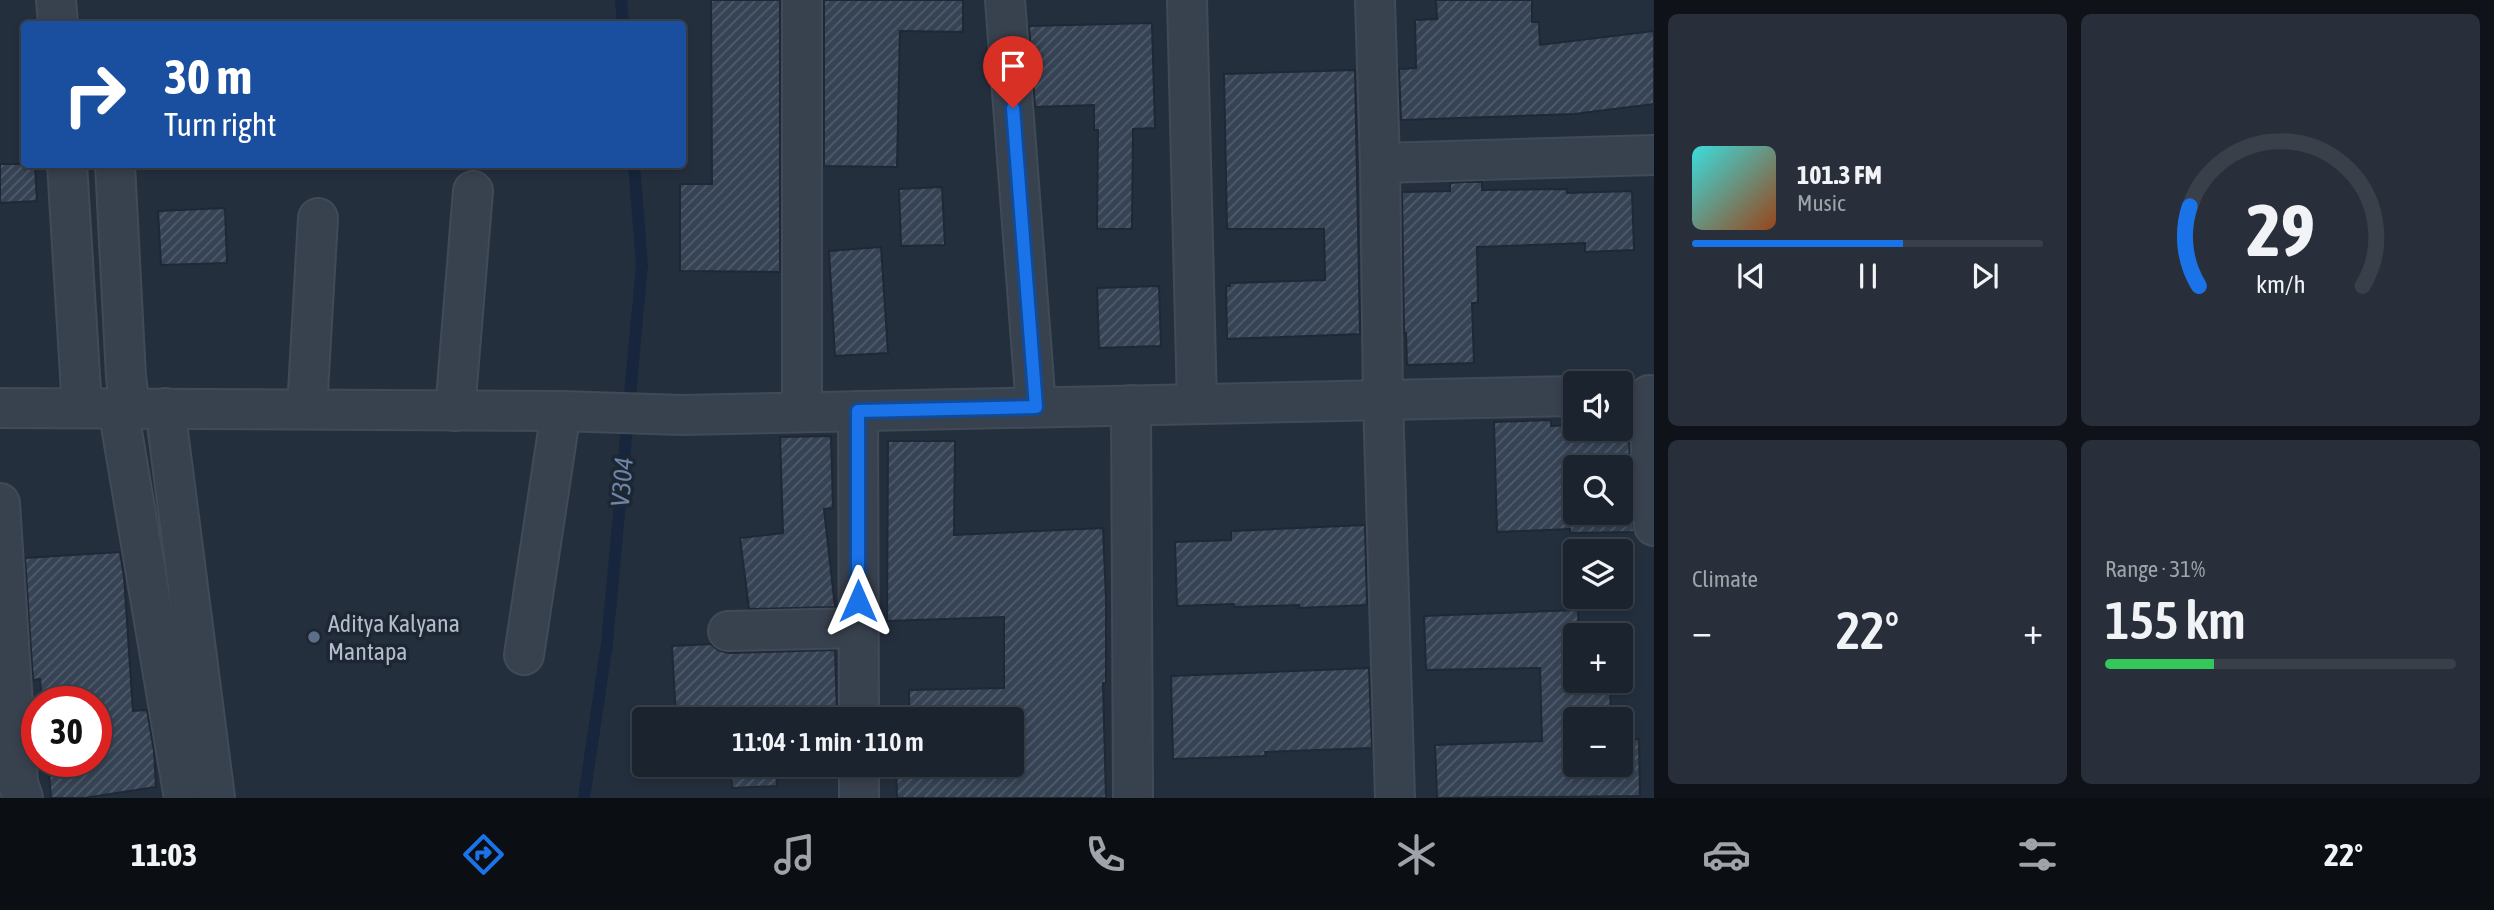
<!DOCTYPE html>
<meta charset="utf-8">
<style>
:root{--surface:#1b232e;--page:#282f3a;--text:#f1f3f6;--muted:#a0a4aa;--line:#39404a;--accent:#1a73e8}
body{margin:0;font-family:"Asap Condensed",sans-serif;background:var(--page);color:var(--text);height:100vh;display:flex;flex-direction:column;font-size:26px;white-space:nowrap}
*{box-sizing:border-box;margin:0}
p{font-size:23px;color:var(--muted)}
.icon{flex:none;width:38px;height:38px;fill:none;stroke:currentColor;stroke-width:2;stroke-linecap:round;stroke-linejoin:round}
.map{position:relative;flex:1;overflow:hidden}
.side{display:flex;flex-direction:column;gap:14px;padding:14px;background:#0f1319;width:840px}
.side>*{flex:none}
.hud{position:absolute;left:21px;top:21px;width:665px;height:147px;border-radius:7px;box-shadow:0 4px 10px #0003,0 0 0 2px var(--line);background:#1a4fa0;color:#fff;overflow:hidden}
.tools{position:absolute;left:1563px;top:371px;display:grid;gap:14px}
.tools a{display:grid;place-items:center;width:70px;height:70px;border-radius:7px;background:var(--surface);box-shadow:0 4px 10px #0003,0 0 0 2px var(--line);font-size:35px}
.speed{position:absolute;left:21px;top:686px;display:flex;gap:14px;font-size:35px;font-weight:700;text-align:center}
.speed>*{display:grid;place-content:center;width:91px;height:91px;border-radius:50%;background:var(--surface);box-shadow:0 4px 10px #0003,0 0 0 2px var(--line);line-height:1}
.speed .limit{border:10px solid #d22;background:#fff;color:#111}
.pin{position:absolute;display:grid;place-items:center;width:60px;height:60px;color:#fff;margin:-72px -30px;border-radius:50% 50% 50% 0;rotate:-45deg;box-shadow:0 0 7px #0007}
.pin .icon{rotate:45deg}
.me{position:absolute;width:77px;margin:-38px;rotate:0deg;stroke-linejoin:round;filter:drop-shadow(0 0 5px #0008)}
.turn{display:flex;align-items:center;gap:24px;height:147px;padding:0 28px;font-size:32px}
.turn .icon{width:91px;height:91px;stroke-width:2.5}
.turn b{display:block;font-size:49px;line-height:60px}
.big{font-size:52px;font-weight:600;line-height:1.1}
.side .tile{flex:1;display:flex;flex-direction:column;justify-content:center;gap:10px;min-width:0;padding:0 24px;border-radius:10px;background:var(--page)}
.side .dial{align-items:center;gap:0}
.dial svg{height:182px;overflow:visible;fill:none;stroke:var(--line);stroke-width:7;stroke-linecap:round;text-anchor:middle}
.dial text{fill:var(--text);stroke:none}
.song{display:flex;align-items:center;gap:21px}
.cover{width:84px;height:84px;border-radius:10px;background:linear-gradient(135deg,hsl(180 70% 55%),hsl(20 70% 35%))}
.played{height:7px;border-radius:4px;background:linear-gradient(90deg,var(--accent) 60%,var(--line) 60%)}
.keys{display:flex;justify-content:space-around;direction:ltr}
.heat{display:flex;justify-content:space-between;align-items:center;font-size:38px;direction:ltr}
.charge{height:10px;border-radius:5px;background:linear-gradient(90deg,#34c759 31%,var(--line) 0)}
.side .tiles{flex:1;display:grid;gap:14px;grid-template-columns:repeat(2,1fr)}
.trip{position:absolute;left:632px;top:707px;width:392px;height:70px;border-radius:7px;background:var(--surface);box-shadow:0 4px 10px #0003,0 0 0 2px var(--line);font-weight:600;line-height:70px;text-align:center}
.menu{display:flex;height:112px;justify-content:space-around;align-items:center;background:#0b0e12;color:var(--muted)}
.menu .icon{width:49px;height:49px}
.menu .on{color:var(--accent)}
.menu b{font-size:32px;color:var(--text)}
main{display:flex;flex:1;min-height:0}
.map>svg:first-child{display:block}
</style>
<main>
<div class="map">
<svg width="1654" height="798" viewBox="0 0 1654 798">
<defs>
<pattern id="building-hatch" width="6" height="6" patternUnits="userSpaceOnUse" patternTransform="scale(1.75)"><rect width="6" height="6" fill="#364354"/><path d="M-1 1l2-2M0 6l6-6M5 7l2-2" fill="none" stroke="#515c6b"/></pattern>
</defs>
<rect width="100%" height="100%" fill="#242f3e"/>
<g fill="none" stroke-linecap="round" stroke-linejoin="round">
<!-- stream -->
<g stroke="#17263c" stroke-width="12">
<polyline points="621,0 623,24"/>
<polyline points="584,798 607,643 642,265 634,164"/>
</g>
</g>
<!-- building -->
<g fill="url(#building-hatch)" stroke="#1f2835" stroke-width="2" fill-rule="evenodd">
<polygon points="711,0 780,0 780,272 680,271 680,184 712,184"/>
<polygon points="824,0 963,0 963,32 900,31 897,167 824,166"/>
<polygon points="1436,0 1532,0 1532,22 1539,22 1540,45 1654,31 1654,104 1574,114 1401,120 1399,69 1416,68 1415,20 1437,19"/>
<polygon points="1152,23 1155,128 1133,129 1132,229 1097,229 1098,130 1094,130 1094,105 1035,107 1029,26"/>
<polygon points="1355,70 1360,334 1227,339 1226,286 1230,286 1230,283 1325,280 1324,229 1227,229 1224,74"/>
<polygon points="0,164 35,164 37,201 0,203"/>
<polygon points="1463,182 1482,182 1482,190 1567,189 1567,193 1632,191 1634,250 1585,252 1585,243 1477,247 1478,303 1472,303 1474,363 1407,365 1406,333 1404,333 1402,192 1450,191 1450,183"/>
<polygon points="942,187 945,245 901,246 899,189"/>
<polygon points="225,208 227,263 161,265 158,211"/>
<polygon points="881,247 888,353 835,356 829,251"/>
<polygon points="1159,286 1161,346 1099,348 1097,288"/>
<path d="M1551,420V426L1575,425V429H1620V424L1628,423L1634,532L1570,533V529L1497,532L1494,422ZM1575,467H1620V513H1575Z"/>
<polygon points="831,436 833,508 824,509 835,607 749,609 740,538 783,533 780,437"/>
<polygon points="888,441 955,441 954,535 1103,528 1106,599 1106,683 1103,683 1106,798 897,798 896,765 1012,765 1012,719 909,719 909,690 1004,688 1004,617 887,621"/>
<polygon points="1365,525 1367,605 1299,608 1299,605 1234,607 1234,604 1177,606 1175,542 1231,540 1231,531"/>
<polygon points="120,552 124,577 133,711 147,710 154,751 156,787 84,798 51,798 48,761 96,761 96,702 42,702 40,679 33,680 25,558"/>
<polygon points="1578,610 1579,635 1575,635 1575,681 1610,681 1611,719 1575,719 1575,765 1620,765 1620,740 1639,739 1640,796 1437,798 1435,745 1542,741 1540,668 1426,670 1424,616"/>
<polygon points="711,644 718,650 729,653 835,650 837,715 773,719 676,719 672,646"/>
<polygon points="1369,668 1372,748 1265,752 1266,756 1173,759 1171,676"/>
<polygon points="731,765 776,765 777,786 732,788"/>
</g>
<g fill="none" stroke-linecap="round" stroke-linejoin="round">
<!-- minor casing -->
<g stroke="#414a57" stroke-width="42">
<g id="minor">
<polyline points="56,0 58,24"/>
<polyline points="802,0 802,412"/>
<polyline points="1005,0 1036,407"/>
<polyline points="1187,0 1197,404"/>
<polyline points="1375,0 1380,163 1383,400 1395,798"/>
<polyline points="1380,163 1654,155"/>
<polyline points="67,164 82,408"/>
<polyline points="115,164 126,377 130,408"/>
<polyline points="1649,395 1654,526"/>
<polyline points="1131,405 1133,798"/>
<polyline points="0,408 561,411 682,415 1575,396"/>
<polyline points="118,408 184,798"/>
<polyline points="165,408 215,798"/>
<polyline points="307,409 318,218"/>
<polyline points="455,411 473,191"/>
<polyline points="858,411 859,719"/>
<polyline points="0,503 18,783 23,798"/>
<polyline points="728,631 858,628"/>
<polyline points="524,655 561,411"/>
<polyline points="859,765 859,798"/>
</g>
</g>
<!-- minor -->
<use href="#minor" stroke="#38414e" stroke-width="38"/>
</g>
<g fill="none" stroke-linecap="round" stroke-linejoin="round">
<!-- route casing -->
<g stroke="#114b97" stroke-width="18">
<polyline id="route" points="858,601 858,411 1036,407 1013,108"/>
</g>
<!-- route -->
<use href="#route" stroke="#1a73e8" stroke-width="12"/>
</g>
<!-- markers -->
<circle fill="#5c6f8a" stroke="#1d2633" stroke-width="2.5" cx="314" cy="637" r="7"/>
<g text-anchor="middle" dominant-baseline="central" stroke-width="7" stroke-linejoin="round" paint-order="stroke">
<!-- poi labels -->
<g font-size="24" fill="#b4bcc9" stroke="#1d2633" text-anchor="start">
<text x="328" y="623">Aditya Kalyana<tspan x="328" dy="28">Mantapa</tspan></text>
</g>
<!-- water labels -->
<g font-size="26" font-style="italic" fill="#6d86a8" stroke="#1d2633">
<text transform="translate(622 482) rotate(-85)">V304</text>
</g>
</g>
</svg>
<div class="tools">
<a><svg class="icon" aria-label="sound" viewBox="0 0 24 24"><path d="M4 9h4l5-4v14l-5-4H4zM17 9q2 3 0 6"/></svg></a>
<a><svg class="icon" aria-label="search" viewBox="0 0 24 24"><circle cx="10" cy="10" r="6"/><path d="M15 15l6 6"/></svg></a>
<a><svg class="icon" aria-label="layers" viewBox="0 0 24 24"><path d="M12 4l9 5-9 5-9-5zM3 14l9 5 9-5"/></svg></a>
<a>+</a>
<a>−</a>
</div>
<div class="speed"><div class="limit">30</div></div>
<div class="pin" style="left:1013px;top:108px;background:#d93025"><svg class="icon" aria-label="arrive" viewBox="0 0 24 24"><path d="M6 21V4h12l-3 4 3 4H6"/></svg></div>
<svg class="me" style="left:858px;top:601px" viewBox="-20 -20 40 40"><path d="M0-17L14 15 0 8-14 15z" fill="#1a73e8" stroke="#fff" stroke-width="4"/></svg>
<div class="trip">11:04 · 1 min · 110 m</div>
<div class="hud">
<div class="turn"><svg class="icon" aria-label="right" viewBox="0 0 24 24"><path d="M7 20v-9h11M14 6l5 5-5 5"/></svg><div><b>30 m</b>Turn right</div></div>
</div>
</div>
<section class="side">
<div class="tiles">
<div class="tile">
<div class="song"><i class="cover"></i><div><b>101.3 FM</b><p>Music</p></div></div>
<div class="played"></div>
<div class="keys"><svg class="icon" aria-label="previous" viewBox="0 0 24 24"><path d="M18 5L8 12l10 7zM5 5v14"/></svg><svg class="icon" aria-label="pause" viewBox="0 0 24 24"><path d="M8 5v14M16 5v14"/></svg><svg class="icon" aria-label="next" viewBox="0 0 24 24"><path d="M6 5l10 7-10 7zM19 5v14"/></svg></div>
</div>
<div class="tile dial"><svg viewBox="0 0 100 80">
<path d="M14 69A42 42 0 1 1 86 69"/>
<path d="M14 69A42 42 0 0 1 10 34" stroke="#1a73e8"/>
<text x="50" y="56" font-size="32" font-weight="700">29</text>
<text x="50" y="72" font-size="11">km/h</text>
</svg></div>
<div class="tile"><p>Climate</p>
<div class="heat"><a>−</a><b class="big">22°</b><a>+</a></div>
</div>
<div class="tile"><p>Range · 31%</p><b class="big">155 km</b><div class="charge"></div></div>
</div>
</section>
</main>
<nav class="menu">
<b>11:03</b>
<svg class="icon on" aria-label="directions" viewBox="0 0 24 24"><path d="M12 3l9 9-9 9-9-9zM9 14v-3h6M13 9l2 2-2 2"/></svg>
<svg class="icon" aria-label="music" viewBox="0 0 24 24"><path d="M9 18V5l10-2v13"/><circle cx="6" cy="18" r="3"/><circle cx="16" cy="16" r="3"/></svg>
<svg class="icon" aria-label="phone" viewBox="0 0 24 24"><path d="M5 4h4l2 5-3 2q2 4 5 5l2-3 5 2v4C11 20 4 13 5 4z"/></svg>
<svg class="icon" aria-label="climate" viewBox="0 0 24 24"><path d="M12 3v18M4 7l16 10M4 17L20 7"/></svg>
<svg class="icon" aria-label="car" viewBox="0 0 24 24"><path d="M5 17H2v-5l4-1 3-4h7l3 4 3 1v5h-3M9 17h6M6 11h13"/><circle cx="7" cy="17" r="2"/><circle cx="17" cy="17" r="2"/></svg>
<svg class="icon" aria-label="filters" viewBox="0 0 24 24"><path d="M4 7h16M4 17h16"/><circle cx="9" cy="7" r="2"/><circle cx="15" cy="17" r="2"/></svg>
<b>22°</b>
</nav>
